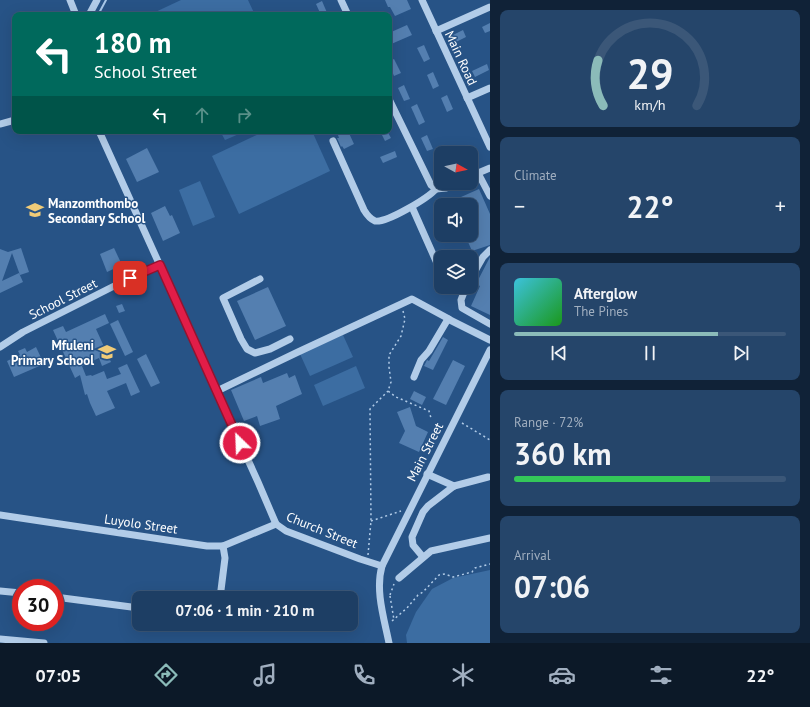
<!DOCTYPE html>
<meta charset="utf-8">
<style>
:root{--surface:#1d3e64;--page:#25456a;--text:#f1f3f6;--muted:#a0aebf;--line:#3b5778;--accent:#8bbbb9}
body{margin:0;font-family:"PT Sans",sans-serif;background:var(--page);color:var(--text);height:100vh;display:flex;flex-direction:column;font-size:15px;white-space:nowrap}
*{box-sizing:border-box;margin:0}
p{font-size:13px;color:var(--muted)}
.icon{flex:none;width:22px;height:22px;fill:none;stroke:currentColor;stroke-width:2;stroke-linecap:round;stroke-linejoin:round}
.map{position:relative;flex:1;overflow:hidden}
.side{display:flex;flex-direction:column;gap:10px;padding:10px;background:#102237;width:320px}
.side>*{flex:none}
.hud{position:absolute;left:12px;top:12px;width:380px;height:122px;border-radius:8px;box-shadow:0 4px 16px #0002,0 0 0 1px var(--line);background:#00695c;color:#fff;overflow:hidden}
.needle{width:26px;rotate:98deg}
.fabs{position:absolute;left:434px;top:146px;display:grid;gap:8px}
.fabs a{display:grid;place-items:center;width:44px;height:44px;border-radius:8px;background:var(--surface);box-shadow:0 4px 16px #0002,0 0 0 1px var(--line);font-size:20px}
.speed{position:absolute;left:12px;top:579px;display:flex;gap:8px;font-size:20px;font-weight:700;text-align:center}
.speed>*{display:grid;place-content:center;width:52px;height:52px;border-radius:50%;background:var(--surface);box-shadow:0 4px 16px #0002,0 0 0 1px var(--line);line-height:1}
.speed .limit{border:6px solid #d22;background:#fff;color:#111}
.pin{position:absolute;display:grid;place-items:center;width:34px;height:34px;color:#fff;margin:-17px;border-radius:8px;box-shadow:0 2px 6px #0006}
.me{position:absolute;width:44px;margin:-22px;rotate:336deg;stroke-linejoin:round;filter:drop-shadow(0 0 3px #0008)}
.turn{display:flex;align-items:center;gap:14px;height:84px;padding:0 16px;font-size:18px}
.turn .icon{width:52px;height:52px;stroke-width:2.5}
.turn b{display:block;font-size:28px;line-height:34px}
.lanes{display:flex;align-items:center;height:38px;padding:0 16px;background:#0003;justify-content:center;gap:20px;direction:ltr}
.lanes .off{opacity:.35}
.big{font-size:30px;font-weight:700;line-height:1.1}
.side .tile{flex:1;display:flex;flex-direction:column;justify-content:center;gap:6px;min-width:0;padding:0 14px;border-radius:8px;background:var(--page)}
.side .dial{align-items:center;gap:0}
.dial svg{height:104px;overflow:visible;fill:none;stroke:var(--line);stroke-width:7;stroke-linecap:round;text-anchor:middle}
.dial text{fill:var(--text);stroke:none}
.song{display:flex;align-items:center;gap:12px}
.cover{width:48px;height:48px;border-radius:6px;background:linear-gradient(135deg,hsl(190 70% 55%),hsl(120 70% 35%))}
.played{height:4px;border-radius:2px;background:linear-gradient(90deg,var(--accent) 75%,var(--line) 75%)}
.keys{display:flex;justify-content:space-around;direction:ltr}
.heat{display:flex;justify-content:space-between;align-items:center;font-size:22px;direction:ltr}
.charge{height:6px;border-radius:3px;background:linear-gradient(90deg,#34c759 72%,var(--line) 0)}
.trip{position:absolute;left:132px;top:591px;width:226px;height:40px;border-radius:8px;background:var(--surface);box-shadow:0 4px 16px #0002,0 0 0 1px var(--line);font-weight:700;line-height:40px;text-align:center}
.menu{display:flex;height:64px;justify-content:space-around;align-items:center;background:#0c1928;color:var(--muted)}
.menu .icon{width:28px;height:28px}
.menu .active{color:var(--accent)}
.menu b{font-size:18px;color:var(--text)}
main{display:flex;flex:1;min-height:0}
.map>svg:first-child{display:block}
</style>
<main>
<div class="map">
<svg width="490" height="643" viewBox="0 0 490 643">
<rect width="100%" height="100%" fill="#275386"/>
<!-- green -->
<g fill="#3c6da2">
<polygon points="181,0 248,0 255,15 149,15"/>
<polygon points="220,131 246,131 225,140"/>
<polygon points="265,131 312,131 330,171 239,214 212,156"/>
<polygon points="200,181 215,217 193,226 179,190"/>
<polygon points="343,335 353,357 310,376 300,354"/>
<polygon points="356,366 365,388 323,406 314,385"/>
<polygon points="490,570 490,643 407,643 406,635 416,612 432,589 453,578"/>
</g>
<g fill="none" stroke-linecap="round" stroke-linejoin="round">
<!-- stream -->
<polyline stroke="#a7c7e8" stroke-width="2" points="98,15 106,0"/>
</g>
<!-- building -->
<g fill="#547fb0">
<polygon points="385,0 407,0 411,9 395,16 390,7 388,7"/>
<polygon points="322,1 328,15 321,15 316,4"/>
<polygon points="490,23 490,31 485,33 482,27"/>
<polygon points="407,25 412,35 389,45 389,33"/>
<polygon points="463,30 466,37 456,42 453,35"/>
<polygon points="424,45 430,59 424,62 417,48"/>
<polygon points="394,59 401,73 394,76 389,64 389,61"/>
<polygon points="487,64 489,70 475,77 472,71"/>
<polygon points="433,72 439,86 433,89 427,75"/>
<polygon points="404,85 410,99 404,101 398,88"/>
<polygon points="447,95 453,109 447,112 441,98"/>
<polygon points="417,104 425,122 419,125 411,107"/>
<polygon points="346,131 348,131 354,144 344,149 342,146 341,147 337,138 339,138 338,135"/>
<polygon points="380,131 387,131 391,138 385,141"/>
<polygon points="427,135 433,149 427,151 421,138"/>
<polygon points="147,148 159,172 137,182 126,159"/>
<polygon points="395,151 397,157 383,163 380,157"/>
<polygon points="479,189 490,214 490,245 472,251 465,235 471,235 471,205 443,205"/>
<polygon points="165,206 170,216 172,215 180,233 163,241 151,213"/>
<polygon points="21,248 29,272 20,275 12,253 2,281 19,273 23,282 0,293 0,249 8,252"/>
<polygon points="114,248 122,265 107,272 100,254"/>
<polygon points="490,257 490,315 471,306 480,286 476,284"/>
<polygon points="268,287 286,326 255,340 237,301"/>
<polygon points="122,304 125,311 119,313 116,306"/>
<polygon points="105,314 109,323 96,329 111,362 102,366 99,358 82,366 86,376 91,375 92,376 104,371 107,379 121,374 118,368 127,364 140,392 131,396 126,383 107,391 115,408 96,416 90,403 87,394 85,395 80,375 75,378 53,330 63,326 66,332"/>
<polygon points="118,320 133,352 125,356 110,324"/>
<polygon points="443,337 448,340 433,370 424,366 427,360 429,361"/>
<polygon points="36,347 44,364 14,377 7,361 20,355 18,351 25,348 27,352"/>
<polygon points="146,354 160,383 151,387 137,359"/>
<polygon points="453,360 465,366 446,405 433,399"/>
<polygon points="287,373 289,378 295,375 302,394 276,406 280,419 260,426 257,416 244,421 231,390 261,377 263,383"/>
<polygon points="414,391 426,397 422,405 410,399"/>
<polygon points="410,407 416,426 428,432 419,452 399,443 405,431 397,412"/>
</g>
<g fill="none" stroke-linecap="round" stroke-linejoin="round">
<!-- path -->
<g stroke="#b2cce8" stroke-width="1.5" stroke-dasharray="2 3" stroke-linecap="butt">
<polyline points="403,311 405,319 401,336 389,355 389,367 391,382 388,391 396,397 429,411 431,418"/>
<polyline points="462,423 490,440"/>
<polyline points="371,521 401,511"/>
<polyline points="368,555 371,521 370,409 388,391"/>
<polyline points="390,595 394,584"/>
<polyline points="390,596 394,620"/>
<polyline points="392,621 407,608 418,595 423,592 439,575 445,574 453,577 472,572 475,568 490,564"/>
</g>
<!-- minor -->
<g stroke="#b2cce8" stroke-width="7">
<polyline points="70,0 76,15"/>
<polyline points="341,0 348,15"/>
<polyline points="422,0 490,147"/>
<polyline points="89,15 97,0"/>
<polyline points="436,31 490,7"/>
<polyline points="467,98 490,88"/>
<polyline points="389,99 431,185 436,189 446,188 457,183"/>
<polyline points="0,124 15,120"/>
<polyline points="99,131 258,482 276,524 286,531 360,559 382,566"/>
<path d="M333,141L364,210C367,215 370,219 375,221C387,223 428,198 436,189"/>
<polyline points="478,173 490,196"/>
<polyline points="471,176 490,168"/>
<polyline points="412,207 436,261 441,267"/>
<polyline points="471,278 483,257 490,250"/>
<polyline points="260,279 223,298 241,339 247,349 255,353 270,349 290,339"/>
<polyline points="466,287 461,300 462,308 490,324"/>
<polyline points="0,347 23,332 130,278 160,265"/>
<polyline points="414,377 421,360 429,351 448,319 490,340"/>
<polyline points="217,391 298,352 412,299 449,319"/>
<polyline points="427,474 454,486"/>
<polyline points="0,515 207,546 223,546 276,524"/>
<polyline points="423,557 413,545 412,537 423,512 428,506 454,486 488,477"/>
<polyline points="399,578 431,551 490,538"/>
<polyline points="0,591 21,593"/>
<polyline points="55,597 139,608"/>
<polyline points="220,598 225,558 223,546"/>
<polyline points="0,639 44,643"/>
<path d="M389,643C384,618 375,590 382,566L490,350"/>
</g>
</g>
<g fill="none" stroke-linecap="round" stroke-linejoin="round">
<!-- route casing -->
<g stroke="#92132f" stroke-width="10">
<polyline id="route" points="130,278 160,265 240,443"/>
</g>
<!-- route -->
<use href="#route" stroke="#e11d48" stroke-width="7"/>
</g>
<!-- icons -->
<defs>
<g id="school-bare" transform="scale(1.38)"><path d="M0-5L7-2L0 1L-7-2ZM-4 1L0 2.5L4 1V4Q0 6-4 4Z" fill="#f0cb78" stroke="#275386" stroke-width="2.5" paint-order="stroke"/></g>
</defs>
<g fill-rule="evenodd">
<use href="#school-bare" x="35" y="210"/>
<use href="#school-bare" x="107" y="352"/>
</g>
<g text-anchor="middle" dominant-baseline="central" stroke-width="3" stroke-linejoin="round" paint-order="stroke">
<!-- street labels -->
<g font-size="13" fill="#fff" stroke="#275386">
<text transform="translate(461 58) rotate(65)">Main Road</text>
<text transform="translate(63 299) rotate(-27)">School Street</text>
<text transform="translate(425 452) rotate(-63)">Main Street</text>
<text transform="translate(141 524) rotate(8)">Luyolo Street</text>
<text transform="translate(322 530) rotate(22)">Church Street</text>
</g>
<!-- poi labels -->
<g font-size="13" font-weight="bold" fill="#fff" stroke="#275386" text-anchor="start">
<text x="48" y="203">Manzomthombo<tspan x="48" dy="15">Secondary School</tspan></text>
<text x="94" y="345" text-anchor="end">Mfuleni<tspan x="94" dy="15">Primary School</tspan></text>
</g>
</g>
</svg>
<div class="fabs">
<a><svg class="needle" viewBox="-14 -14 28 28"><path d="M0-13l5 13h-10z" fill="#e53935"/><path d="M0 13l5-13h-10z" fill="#a0aebf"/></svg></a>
<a><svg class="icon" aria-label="sound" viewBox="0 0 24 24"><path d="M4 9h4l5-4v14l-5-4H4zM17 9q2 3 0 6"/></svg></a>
<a><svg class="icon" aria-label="layers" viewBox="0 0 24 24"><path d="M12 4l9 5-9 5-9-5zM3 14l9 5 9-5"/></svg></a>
</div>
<div class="speed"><div class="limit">30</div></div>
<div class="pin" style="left:130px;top:278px;background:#d93025"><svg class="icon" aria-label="arrive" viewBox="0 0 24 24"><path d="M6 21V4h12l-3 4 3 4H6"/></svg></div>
<svg class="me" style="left:240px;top:443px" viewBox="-20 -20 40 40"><circle r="17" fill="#e11d48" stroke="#fff" stroke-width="3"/><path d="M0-11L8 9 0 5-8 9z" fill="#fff"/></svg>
<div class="trip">07:06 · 1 min · 210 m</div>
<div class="hud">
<div class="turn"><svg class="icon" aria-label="left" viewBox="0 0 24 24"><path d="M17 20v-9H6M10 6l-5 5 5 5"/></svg><div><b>180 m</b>School Street</div></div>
<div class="lanes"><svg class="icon" aria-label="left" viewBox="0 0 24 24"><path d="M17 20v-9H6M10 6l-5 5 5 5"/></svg><svg class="icon off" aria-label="ahead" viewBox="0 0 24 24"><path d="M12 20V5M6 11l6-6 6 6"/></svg><svg class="icon off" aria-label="right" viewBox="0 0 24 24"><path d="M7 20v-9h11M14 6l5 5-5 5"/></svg></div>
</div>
</div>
<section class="side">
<div class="tile dial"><svg viewBox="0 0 100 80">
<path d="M14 69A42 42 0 1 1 86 69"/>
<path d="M14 69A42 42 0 0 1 10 34" stroke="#8bbbb9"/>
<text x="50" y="56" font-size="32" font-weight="700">29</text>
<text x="50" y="72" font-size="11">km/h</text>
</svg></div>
<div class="tile"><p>Climate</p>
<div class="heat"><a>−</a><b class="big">22°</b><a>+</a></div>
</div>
<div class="tile">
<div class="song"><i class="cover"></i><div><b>Afterglow</b><p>The Pines</p></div></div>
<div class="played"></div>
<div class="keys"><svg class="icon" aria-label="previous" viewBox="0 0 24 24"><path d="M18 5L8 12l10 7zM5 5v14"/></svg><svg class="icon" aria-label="pause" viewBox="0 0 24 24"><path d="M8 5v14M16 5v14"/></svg><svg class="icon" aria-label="next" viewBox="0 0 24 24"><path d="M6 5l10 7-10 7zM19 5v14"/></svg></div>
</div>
<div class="tile"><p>Range · 72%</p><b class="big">360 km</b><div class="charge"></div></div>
<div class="tile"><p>Arrival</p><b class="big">07:06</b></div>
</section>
</main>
<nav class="menu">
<b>07:05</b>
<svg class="icon active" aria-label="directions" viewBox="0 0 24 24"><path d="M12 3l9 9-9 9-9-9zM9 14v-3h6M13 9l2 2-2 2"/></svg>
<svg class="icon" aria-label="music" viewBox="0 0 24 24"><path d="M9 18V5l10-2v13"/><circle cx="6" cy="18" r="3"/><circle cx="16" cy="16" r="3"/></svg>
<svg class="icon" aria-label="phone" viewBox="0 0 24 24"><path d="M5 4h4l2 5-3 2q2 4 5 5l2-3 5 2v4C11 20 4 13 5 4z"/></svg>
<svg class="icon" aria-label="climate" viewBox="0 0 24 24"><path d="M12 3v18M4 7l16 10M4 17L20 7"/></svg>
<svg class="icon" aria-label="car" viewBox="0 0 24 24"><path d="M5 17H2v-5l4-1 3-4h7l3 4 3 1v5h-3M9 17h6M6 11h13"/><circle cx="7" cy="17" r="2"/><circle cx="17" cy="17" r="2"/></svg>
<svg class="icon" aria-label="filters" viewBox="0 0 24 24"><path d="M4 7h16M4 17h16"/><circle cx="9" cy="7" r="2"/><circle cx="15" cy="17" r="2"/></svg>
<b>22°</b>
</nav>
